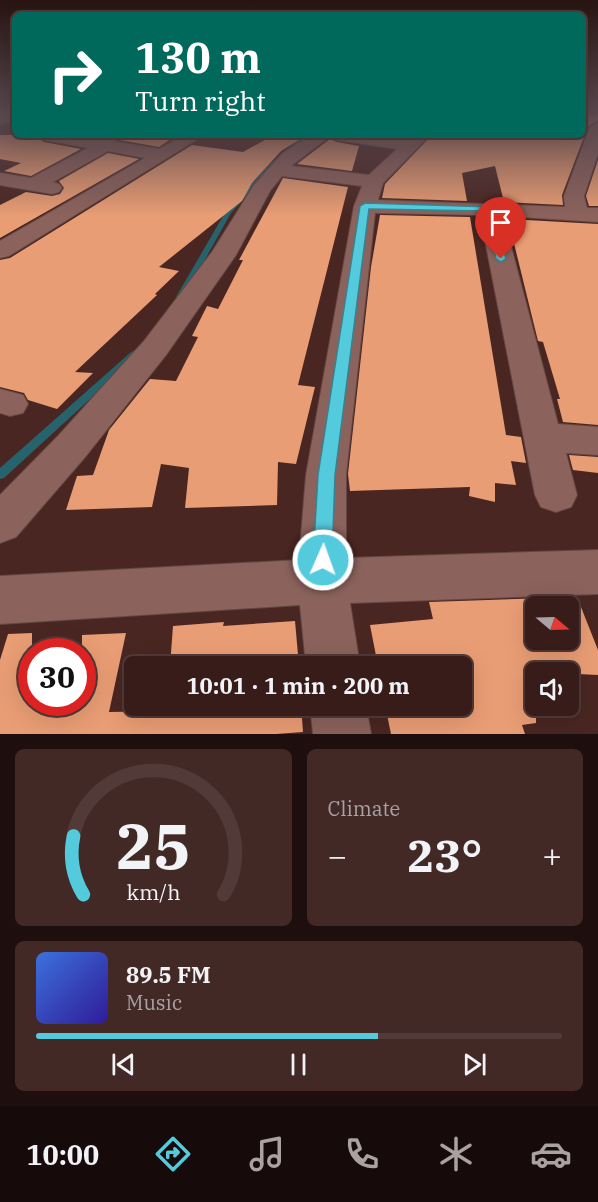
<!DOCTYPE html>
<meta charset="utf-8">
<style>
:root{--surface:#371c19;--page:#422926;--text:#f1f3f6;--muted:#aaa1a2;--line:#513a38;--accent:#54cadd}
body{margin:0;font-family:"IBM Plex Serif",serif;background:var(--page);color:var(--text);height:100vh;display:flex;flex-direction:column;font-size:22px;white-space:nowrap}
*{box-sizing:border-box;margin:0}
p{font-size:20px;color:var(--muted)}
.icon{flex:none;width:33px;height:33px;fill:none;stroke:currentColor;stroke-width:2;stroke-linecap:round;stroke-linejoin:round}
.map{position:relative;height:734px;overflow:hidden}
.panel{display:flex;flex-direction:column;gap:15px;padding:15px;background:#1e0f0e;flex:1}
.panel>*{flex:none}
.hud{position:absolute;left:12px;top:12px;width:574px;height:126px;border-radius:9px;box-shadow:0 6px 24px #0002,0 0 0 2px var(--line);background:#00695c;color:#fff;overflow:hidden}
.needle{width:39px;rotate:109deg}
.buttons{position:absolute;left:525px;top:596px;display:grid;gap:12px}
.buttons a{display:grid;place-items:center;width:54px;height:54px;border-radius:9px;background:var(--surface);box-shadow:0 6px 24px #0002,0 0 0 2px var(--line);font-size:30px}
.speed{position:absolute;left:18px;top:638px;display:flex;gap:12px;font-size:30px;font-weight:700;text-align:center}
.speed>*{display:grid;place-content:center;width:78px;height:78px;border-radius:50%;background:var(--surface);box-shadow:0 6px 24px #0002,0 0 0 2px var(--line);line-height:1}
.speed .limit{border:9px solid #d22;background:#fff;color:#111}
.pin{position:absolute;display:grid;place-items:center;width:51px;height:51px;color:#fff;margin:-62px -26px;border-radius:50% 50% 50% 0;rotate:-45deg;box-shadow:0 0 6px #0007}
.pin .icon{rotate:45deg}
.me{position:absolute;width:66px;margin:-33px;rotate:2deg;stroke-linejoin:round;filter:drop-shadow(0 0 4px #0008)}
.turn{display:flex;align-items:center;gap:21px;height:126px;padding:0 24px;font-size:27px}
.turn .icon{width:78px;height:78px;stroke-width:2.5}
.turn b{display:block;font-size:42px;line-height:51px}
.big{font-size:45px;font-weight:700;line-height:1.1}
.panel .widget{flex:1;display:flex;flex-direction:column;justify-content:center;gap:9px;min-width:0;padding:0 21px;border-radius:9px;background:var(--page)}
.panel .dial{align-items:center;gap:0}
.dial svg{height:156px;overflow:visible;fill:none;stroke:var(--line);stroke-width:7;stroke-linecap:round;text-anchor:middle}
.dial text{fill:var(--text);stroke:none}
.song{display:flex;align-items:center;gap:18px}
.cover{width:72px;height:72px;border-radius:9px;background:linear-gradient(135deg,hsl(220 70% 55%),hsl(250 70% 35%))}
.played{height:6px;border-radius:3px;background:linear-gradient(90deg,var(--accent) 65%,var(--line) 65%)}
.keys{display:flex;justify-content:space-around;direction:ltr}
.heat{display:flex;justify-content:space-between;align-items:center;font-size:33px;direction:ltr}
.panel .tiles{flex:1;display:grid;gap:15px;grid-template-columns:1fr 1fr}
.widget:last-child{grid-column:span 2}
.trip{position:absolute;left:124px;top:656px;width:348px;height:60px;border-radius:9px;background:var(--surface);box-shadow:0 6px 24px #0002,0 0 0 2px var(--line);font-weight:700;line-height:60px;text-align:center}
.tabs{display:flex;height:96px;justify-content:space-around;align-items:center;background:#160b0a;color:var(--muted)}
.tabs .icon{width:42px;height:42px}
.tabs .on{color:var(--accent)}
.tabs b{font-size:27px;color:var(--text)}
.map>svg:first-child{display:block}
</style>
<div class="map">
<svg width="598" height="734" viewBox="0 0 598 734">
<rect width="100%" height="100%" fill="#492621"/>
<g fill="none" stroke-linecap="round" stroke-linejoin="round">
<!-- stream -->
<g fill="#26636d" fill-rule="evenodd">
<polygon points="304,135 309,135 275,165 231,213 184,297 183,299 177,299 176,297 226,211 271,163"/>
<polygon points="134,351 138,354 137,356 4,478 0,479 0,468 131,352"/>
</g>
</g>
<!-- building -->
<g fill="#e99d74" fill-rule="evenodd">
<polygon points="584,113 598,113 598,120 588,126 562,195 563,205 504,202 495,166 462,173 467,201 382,198 385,184 432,135 576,137 584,135"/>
<polygon points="0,135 34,135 44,142 81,149 31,176 4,171 21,163 0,159"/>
<polygon points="87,135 177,135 159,147 119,140 111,136 103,138"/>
<polygon points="274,135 307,135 281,151 252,183 242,201 159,267 179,271 155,294 157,295 75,372 93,373 57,409 28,400 24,393 0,387 0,260 10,258 192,145 243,152"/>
<polygon points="330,139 337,142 359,146 352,171 297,164"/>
<polygon points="108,153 139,159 0,238 0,205 26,192 52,196 60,194 64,188 59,181"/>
<polygon points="598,160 598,206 589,206 586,196"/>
<polygon points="283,178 348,187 298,385 315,387 296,464 278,462 277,505 185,508 189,468 161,464 152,507 66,510 77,476 93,475 109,430 150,379 176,381 198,337 192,336 207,306 218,309 243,260 239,260"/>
<polygon points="380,215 470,217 506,435 521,437 526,463 511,461 516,485 495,483 495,502 469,496 470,487 350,491 348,474 371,267"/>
<polygon points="508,219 598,224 598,425 563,422 557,399 560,399 543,342 538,341"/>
<polygon points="569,455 598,457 598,473 573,470"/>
<path d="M577,597L598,650V675L536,672V723L522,725L525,734H391L385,705H462V666H378L370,625L433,619L429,602ZM536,606H568V639H536Z"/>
<polygon points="295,621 299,666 170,666 173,626 224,622 223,626"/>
<polygon points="32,633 32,702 82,702 82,635 126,633 109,712 165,711 166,705 301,705 303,732 276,734 0,734 0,660 8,634"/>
</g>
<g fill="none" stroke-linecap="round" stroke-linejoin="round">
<!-- minor casing -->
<g stroke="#644642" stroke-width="2">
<g id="minor">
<polygon points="15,113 15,119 0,124 0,114"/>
<path d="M598,122V153L584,196L587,208H598V222L503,216L558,424L598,427V455L566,453L577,495L571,507L556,512L541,507L535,495L480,215L375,213L346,475V558L598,550V594L350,603L360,666H306L300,605L0,624V576L299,560L306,475L354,206L362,186L282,176L270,191L236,255L166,355L86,456L16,537L0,543V495L58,436L144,341L212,252L254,185L283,153L311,135H371L407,140L412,135H430L383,183L378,200L565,207L564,196L590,127ZM330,136L337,140L397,149L369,175L291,166Z"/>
<polygon points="36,135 74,135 103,140 110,138 118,142 159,149 184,135 204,135 9,256 0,258 0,241 145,158 108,151 53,182 59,184 62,188 59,192 52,194 0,185 0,173 31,178 88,148 44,140"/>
<polygon points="0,389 23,395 28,404 23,413 10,416 0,413"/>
<polygon points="310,705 366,705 371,734 313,734"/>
</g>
</g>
<!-- minor -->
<use href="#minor" fill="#8b625c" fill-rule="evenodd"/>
</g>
<!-- sky -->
<linearGradient id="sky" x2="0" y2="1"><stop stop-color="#281512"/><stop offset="0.52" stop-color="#59474e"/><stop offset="1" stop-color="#59474e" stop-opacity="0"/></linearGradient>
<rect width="598" height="216" fill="url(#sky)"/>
<!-- route -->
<polygon fill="#54cadd" stroke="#378390" stroke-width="1.5" points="365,203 493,207 506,259 501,262 496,259 486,211 369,209 335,475 332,560 330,566 323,568 316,566 313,560 318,475 360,206"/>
</svg>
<div class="buttons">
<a><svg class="needle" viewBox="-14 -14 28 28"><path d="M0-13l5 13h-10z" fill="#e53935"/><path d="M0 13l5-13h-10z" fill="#aaa1a2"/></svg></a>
<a><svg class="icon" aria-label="sound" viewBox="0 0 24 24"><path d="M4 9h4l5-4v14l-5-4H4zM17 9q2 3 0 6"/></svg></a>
</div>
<div class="speed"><div class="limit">30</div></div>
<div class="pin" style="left:501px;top:259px;background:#d93025"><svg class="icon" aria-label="arrive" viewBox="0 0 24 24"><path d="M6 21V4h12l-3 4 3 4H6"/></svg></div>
<svg class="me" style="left:323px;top:560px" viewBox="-20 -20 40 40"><circle r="17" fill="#54cadd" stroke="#fff" stroke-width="3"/><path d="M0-11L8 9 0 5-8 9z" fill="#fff"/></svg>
<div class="trip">10:01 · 1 min · 200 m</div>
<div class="hud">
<div class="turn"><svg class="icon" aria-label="right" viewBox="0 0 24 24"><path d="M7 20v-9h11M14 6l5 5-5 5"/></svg><div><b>130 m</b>Turn right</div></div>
</div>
</div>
<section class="panel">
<div class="tiles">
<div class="widget dial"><svg viewBox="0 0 100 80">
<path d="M14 69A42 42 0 1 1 86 69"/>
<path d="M14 69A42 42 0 0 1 9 39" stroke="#54cadd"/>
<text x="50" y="56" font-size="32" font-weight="700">25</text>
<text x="50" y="72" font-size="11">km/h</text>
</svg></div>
<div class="widget"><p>Climate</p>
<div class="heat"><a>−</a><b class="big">23°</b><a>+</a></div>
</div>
<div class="widget">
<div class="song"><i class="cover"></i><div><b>89.5 FM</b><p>Music</p></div></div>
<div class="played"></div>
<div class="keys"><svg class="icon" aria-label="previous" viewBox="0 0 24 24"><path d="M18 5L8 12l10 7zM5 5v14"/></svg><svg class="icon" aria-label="pause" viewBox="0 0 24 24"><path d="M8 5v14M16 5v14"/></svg><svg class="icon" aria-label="next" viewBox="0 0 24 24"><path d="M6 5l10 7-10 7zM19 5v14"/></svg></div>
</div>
</div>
</section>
<nav class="tabs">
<b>10:00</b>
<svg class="icon on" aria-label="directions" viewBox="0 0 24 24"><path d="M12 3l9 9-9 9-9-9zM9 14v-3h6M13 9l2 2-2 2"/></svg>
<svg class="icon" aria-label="music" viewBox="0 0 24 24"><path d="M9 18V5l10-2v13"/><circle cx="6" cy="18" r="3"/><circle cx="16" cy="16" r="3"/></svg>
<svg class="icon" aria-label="phone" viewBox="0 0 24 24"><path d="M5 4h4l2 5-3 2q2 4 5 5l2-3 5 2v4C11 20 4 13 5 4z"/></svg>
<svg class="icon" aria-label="climate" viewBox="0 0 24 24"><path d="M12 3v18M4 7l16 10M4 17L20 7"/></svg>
<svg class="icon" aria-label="car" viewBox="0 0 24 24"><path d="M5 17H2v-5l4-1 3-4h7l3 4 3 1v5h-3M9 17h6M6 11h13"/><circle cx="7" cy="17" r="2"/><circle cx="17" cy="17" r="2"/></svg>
</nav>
